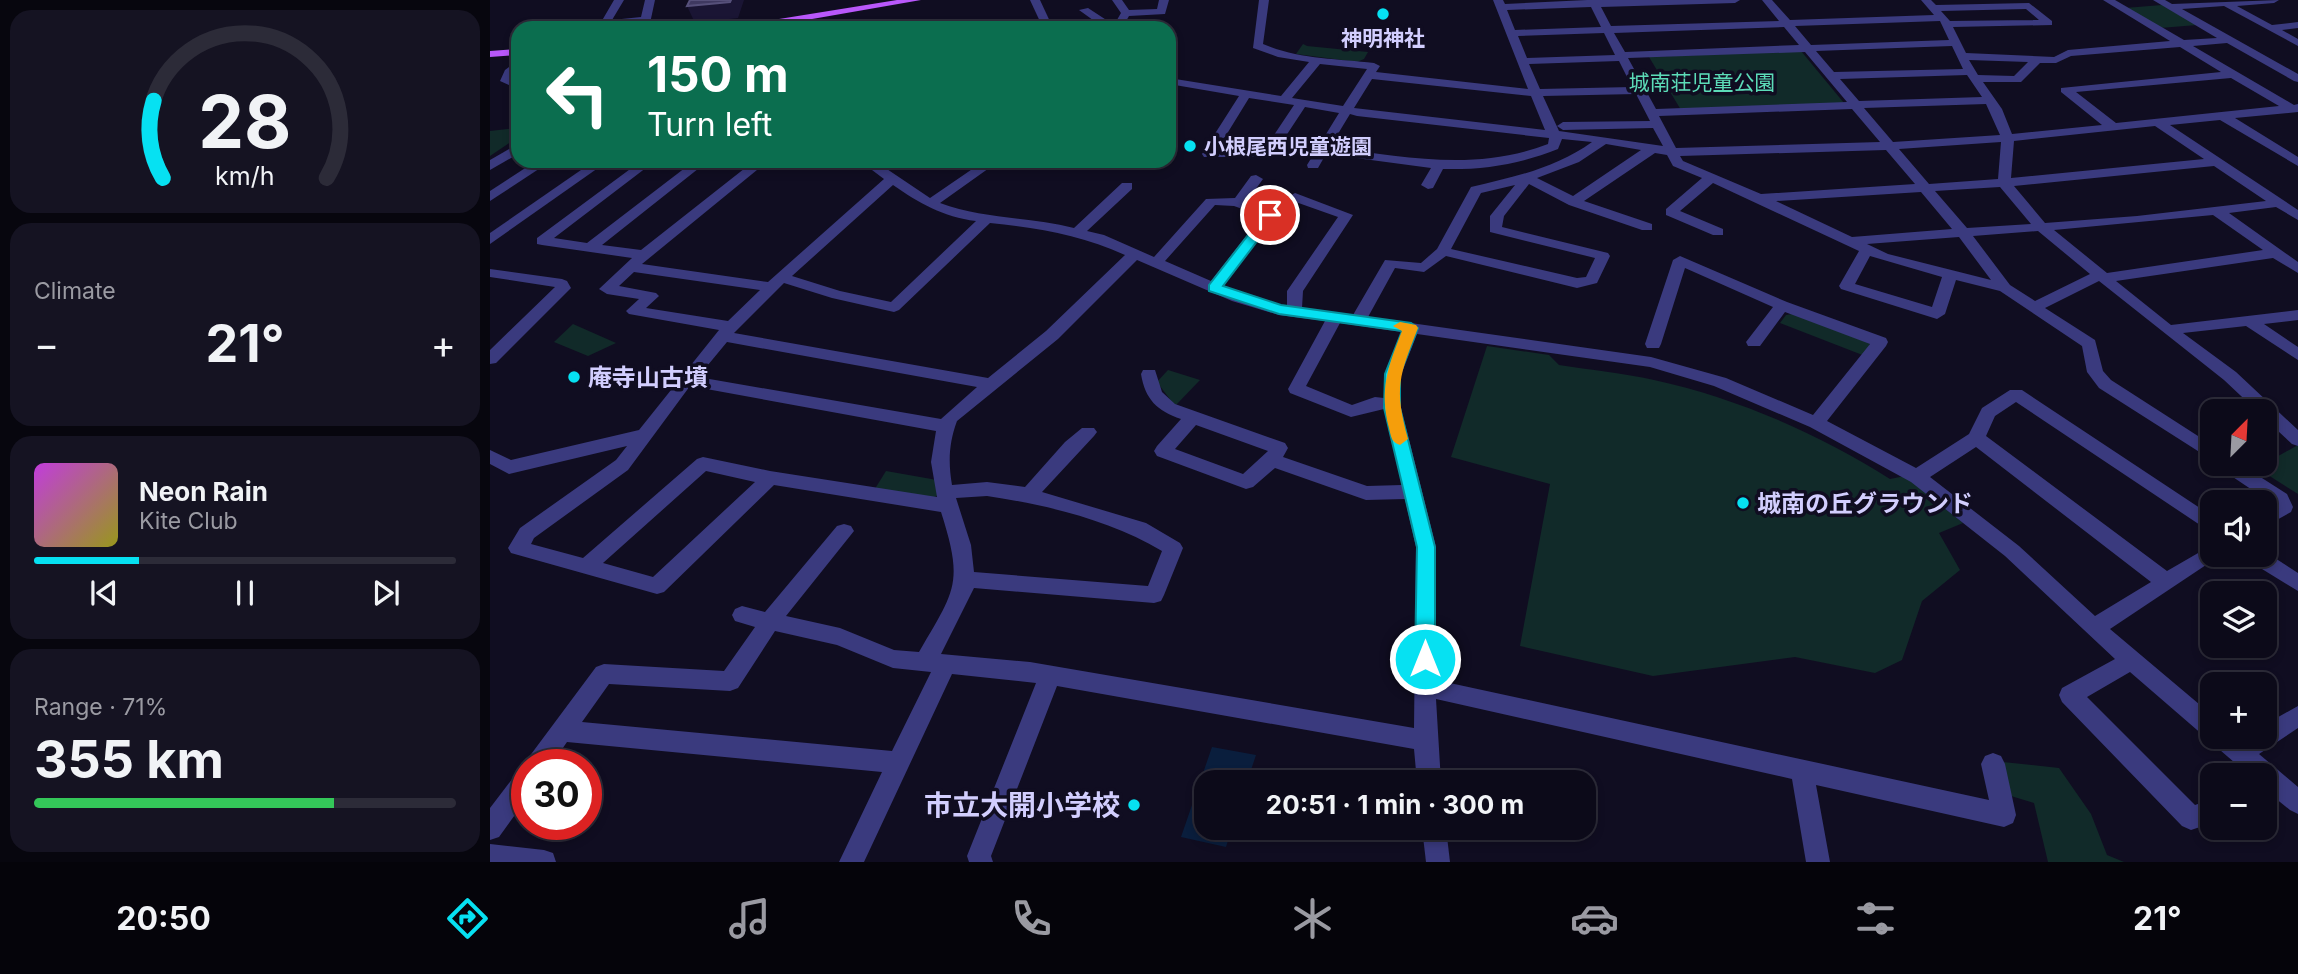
<!DOCTYPE html>
<meta charset="utf-8">
<style>
:root{--surface:#0c0a19;--page:#151322;--text:#f1f3f6;--muted:#9a9aa2;--line:#2c2b38;--accent:#06e1f2}
body{margin:0;font-family:Inter,"Noto Sans JP",sans-serif;background:var(--page);color:var(--text);height:100vh;display:flex;flex-direction:column;font-size:26px;white-space:nowrap}
*{box-sizing:border-box;margin:0}
p{font-size:23px;color:var(--muted)}
.icon{flex:none;width:38px;height:38px;fill:none;stroke:currentColor;stroke-width:2;stroke-linecap:round;stroke-linejoin:round}
.map{position:relative;flex:1;overflow:hidden}
.panel{display:flex;flex-direction:column;gap:10px;padding:10px;background:#07060e;width:490px}
.panel>*{flex:none}
.guide{position:absolute;left:21px;top:21px;width:665px;height:147px;border-radius:21px;box-shadow:0 4px 10px #0003,0 0 0 2px var(--line);background:#0b6e4f;color:#fff;overflow:hidden}
.needle{width:46px;rotate:24deg}
.tools{position:absolute;left:1710px;top:399px;display:grid;gap:14px}
.tools a{display:grid;place-items:center;width:77px;height:77px;border-radius:14px;background:var(--surface);box-shadow:0 4px 10px #0003,0 0 0 2px var(--line);font-size:35px}
.speed{position:absolute;left:21px;top:749px;display:flex;gap:14px;font-size:35px;font-weight:700;text-align:center}
.speed>*{display:grid;place-content:center;width:91px;height:91px;border-radius:50%;background:var(--surface);box-shadow:0 4px 10px #0003,0 0 0 2px var(--line);line-height:1}
.speed .limit{border:10px solid #d22;background:#fff;color:#111}
.pin{position:absolute;display:grid;place-items:center;width:60px;height:60px;color:#fff;margin:-30px;border:4px solid #fff;border-radius:50%;box-shadow:0 2px 7px #0007}
.me{position:absolute;width:77px;margin:-38px;rotate:0deg;stroke-linejoin:round;filter:drop-shadow(0 0 5px #0008)}
.turn{display:flex;align-items:center;gap:24px;height:147px;padding:0 21px;font-size:32px}
.turn .icon{width:91px;height:91px;stroke-width:2.5}
.turn b{display:block;font-size:49px;line-height:60px}
.big{font-size:52px;font-weight:700;line-height:1.1}
.panel .tile{flex:1;display:flex;flex-direction:column;justify-content:center;gap:10px;min-width:0;padding:0 24px;border-radius:21px;background:var(--page)}
.panel .dial{align-items:center;gap:0}
.dial svg{height:182px;overflow:visible;fill:none;stroke:var(--line);stroke-width:7;stroke-linecap:round;text-anchor:middle}
.dial text{fill:var(--text);stroke:none}
.song{display:flex;align-items:center;gap:21px}
.cover{width:84px;height:84px;border-radius:10px;background:linear-gradient(135deg,hsl(290 70% 55%),hsl(60 70% 35%))}
.played{height:7px;border-radius:4px;background:linear-gradient(90deg,var(--accent) 25%,var(--line) 25%)}
.keys{display:flex;justify-content:space-around;direction:ltr}
.heat{display:flex;justify-content:space-between;align-items:center;font-size:38px;direction:ltr}
.charge{height:10px;border-radius:5px;background:linear-gradient(90deg,#34c759 71%,var(--line) 0)}
.trip{position:absolute;left:704px;top:770px;width:402px;height:70px;border-radius:21px;background:var(--surface);box-shadow:0 4px 10px #0003,0 0 0 2px var(--line);font-weight:700;line-height:70px;text-align:center}
.tabs{display:flex;height:112px;justify-content:space-around;align-items:center;background:#05040a;color:var(--muted)}
.tabs .icon{width:49px;height:49px}
.tabs .active{color:var(--accent)}
.tabs b{font-size:32px;color:var(--text)}
main{display:flex;flex:1;min-height:0}
.map>svg:first-child{display:block}
</style>
<main>
<section class="panel">
<div class="tile dial"><svg viewBox="0 0 100 80">
<path d="M14 69A42 42 0 1 1 86 69"/>
<path d="M14 69A42 42 0 0 1 10 35" stroke="#06e1f2"/>
<text x="50" y="56" font-size="32" font-weight="700">28</text>
<text x="50" y="72" font-size="11">km/h</text>
</svg></div>
<div class="tile"><p>Climate</p>
<div class="heat"><a>−</a><b class="big">21°</b><a>+</a></div>
</div>
<div class="tile">
<div class="song"><i class="cover"></i><div><b>Neon Rain</b><p>Kite Club</p></div></div>
<div class="played"></div>
<div class="keys"><svg class="icon" aria-label="previous" viewBox="0 0 24 24"><path d="M18 5L8 12l10 7zM5 5v14"/></svg><svg class="icon" aria-label="pause" viewBox="0 0 24 24"><path d="M8 5v14M16 5v14"/></svg><svg class="icon" aria-label="next" viewBox="0 0 24 24"><path d="M6 5l10 7-10 7zM19 5v14"/></svg></div>
</div>
<div class="tile"><p>Range · 71%</p><b class="big">355 km</b><div class="charge"></div></div>
</section>
<div class="map">
<svg width="1808" height="862" viewBox="0 0 1808 862">
<rect width="100%" height="100%" fill="#100d21"/>
<!-- green -->
<g fill="#112a29">
<polygon points="1672,5 1707,25 1670,28 1635,8"/>
<polygon points="813,44 817,46 878,52 874,59 867,62 806,54"/>
<polygon points="1311,51 1354,103 1191,110 1159,57"/>
<polygon points="28,128 28,137 0,156 0,131"/>
<polygon points="1308,313 1378,341 1381,348 1375,356 1290,323 1296,315"/>
<polygon points="83,324 126,343 98,356 64,342"/>
<path d="M997,346L1059,355L1069,365C1100,370 1133,373 1164,380C1247,398 1329,434 1400,479L1415,476L1473,523L1449,533L1470,570L1432,601L1412,660L1385,673L1305,657L1163,676L1030,646L1060,484L961,457Z"/>
<polygon points="678,370 710,380 685,406 667,382"/>
<polygon points="1808,445 1808,494 1767,468"/>
<polygon points="396,471 447,480 448,495 437,502 383,492"/>
<polygon points="1513,762 1569,768 1601,814 1617,855 1634,862 1558,862 1544,803 1521,796"/>
</g>
<!-- water -->
<polygon fill="#0a1e3d" points="722,747 766,755 757,782 716,782 716,828 742,828 736,847 691,837"/>
<g fill="none" stroke-linecap="round" stroke-linejoin="round">
<!-- minor -->
<g fill="#3a3a7e" fill-rule="evenodd">
<polygon points="124,0 134,0 122,20 151,17 155,0 165,0 159,28 149,28 150,24 111,26 110,24"/>
<polygon points="540,0 550,0 563,28 553,28"/>
<polygon points="622,0 632,0 639,10 667,9 669,0 679,0 675,14 639,16 632,28 614,28 589,10 598,8 624,25 631,13"/>
<path d="M769,0H779L773,44C807,59 847,59 884,63L890,66L886,72L1038,89L1003,0H1013L1015,4L1097,0H1250L1245,3L1111,7L1121,26L1289,21L1272,0H1282L1300,20L1444,15L1431,0H1441L1446,5L1539,3L1562,21V25L1463,27L1476,53L1564,57L1578,50L1680,41L1613,0H1625L1694,40L1727,38L1663,0H1675L1682,4L1789,0L1784,3L1747,6L1782,25L1808,22V28L1792,30L1808,39V46L1734,6L1692,9L1808,74V82L1804,81L1737,43L1703,46L1804,105L1808,104V112L1745,118L1808,157V166L1730,120L1680,125L1808,210V220L1786,207L1739,213L1808,262V273L1783,258L1626,281L1681,325L1808,310V320L1774,324L1808,347V360L1756,326L1693,333L1746,372L1808,430V446L1802,444L1774,418V411H1767L1734,380L1609,281L1555,308L1605,340L1613,371L1621,380L1722,445V460L1609,388L1597,372L1592,346L1510,291L1466,280L1455,314L1447,319L1351,289L1349,286L1369,251L1223,183L1190,211L1233,229V235H1223L1176,215V209L1212,178L1183,166L1177,155L1165,153L1094,201L1162,224V230H1152L1079,205L1039,184L1014,216L1012,227L1118,253L1120,256L1107,283L1087,288L956,256L934,272L905,268L878,317L1161,357L1236,378L1323,415L1380,344L1295,312L1270,346H1258L1256,342L1283,307L1195,268L1171,344L1169,348H1157L1155,344L1183,260L1190,256L1297,302L1396,338L1398,342L1396,346L1337,421L1426,468L1479,434L1492,408L1520,390H1532L1722,516V533L1526,402L1505,416L1496,436L1677,571L1722,545V555H1731L1620,629L1722,715V737H1748L1751,740L1756,737H1774V725L1808,706V728L1769,754L1808,787V814L1800,810L1774,789V775H1759L1723,744L1720,739L1714,736L1640,672L1597,697L1705,805L1722,799V823L1701,830L1692,826L1572,702L1569,695L1572,688L1625,659L1515,556L1421,482L1320,427L1224,386L1160,367L927,334L911,375V408L946,547V680L1499,800L1491,764L1495,756L1503,753L1511,756L1515,764L1526,815L1523,823L1514,827L1326,785L1340,862H1316L1302,779L946,699L951,782H927L924,749L567,686L501,856L503,862H479L477,856L546,683L462,674L374,862H349L392,772L77,742L61,765H37V798L9,837L0,840V808L29,770L36,767L35,765L39,757L106,667L114,664L234,671L265,627L245,621L242,615L245,609L252,606L275,612L347,526L354,524L361,526L364,531L296,616L350,628L404,650L429,652C465,590 474,584 451,512L284,485L174,592L167,594L21,553L18,548L30,528L126,460L137,446L19,474L0,464V450L21,460L149,430L229,330L139,314L136,311L149,299L117,294L109,289L142,258L52,245L47,244V238L151,161H165L64,238L97,243L204,161H218L112,245L151,250L264,161H278L152,264L278,282L394,179L370,161H385L440,198L494,161H509L450,203C493,219 540,217 584,228L632,183H642V189L597,231L614,235L664,257L716,199L745,198L761,176L766,175L773,179L757,201L787,215L733,286L752,295L797,306V291L848,217L800,200L798,197L805,193L863,215L813,291L812,308L863,315L895,260L931,263L947,249L981,187C1024,177 1066,168 1102,142L1072,139L1068,149C1030,164 994,170 953,169L943,188L938,189L931,185L941,168L836,154L828,168H818L817,165L849,113L815,107L782,157H714L712,154L749,96L679,84V78L791,96L819,62L788,57L763,48ZM1101,7L1111,27L1025,30L1017,10ZM1536,9L1549,20L1460,21L1451,11ZM1450,21L1459,40L1321,45L1305,26ZM1294,27L1309,45L1135,52L1124,33ZM1114,33L1125,55L1037,58L1028,36ZM1462,46L1473,69L1344,72L1326,51ZM1690,47L1731,72L1571,88V92L1612,125L1522,134L1512,109L1493,82H1531L1550,63H1566L1581,56ZM1315,52L1357,102L1166,109L1138,58ZM1479,60L1538,62L1524,76L1488,75ZM1129,61L1142,87L1050,89L1039,64ZM830,64L877,69L853,106L802,98ZM1477,75L1492,97L1369,101L1350,79ZM1741,78L1789,106L1626,123L1586,92ZM882,79L1041,96L1055,130L864,108ZM1146,94L1160,121L1073,122L1067,126L1073,130L1163,128L1173,146L1069,131L1053,96ZM759,98L804,105L774,150H727ZM1496,104L1510,135L1403,142L1374,108ZM1362,109L1390,142L1186,148L1169,116ZM860,114L867,116L1059,138L1058,144C986,172 915,157 840,147ZM1665,126L1714,159L1521,178L1524,141ZM1511,142L1508,179L1439,184L1409,149ZM1116,144L1151,150L1083,196L1047,178L1089,162ZM1396,150L1425,184L1271,194L1193,161L1190,156ZM1724,166L1776,201L1647,216L1555,223L1524,186ZM403,185C429,203 453,217 486,221L401,302L350,291L302,276ZM1025,185L1000,216V232L1105,258L1096,277L1087,278L961,249L991,193ZM1510,187L1541,224L1477,228L1445,191ZM1431,192L1462,229L1362,237L1286,201ZM725,205L744,206L772,216L721,281L675,261ZM1723,215L1773,250L1617,273L1564,230ZM500,223C548,228 591,235 635,255L556,331L498,378L244,333L294,283L342,298L404,312L409,310ZM1548,231L1600,274L1545,301L1520,285L1483,236ZM1469,237L1501,280L1398,254L1377,244ZM1380,256L1452,277L1442,307L1365,284ZM647,260L742,301L789,315L835,321L798,389L800,393L861,417L894,409L912,485L877,486L793,457L798,448L795,443L685,404L672,392L665,370H653L651,374C655,399 667,411 691,419L667,446L664,451L667,456L756,489L763,487L785,468L876,500L915,499L926,547L924,728L540,662L451,654L484,588L664,603L671,601L674,595L693,548L690,543L656,523L552,492L604,436L607,432L604,428H592L575,442L535,487L497,482L462,485C458,461 459,443 467,421L568,339ZM144,272L270,290L238,321L156,308L169,296L166,293L129,286ZM850,323L912,332L895,375L894,398L885,397L862,405L816,386ZM237,342L487,387L451,419L208,377ZM200,386L446,431L441,462L447,497L280,471L213,457L207,459L93,558L41,544L44,538L138,470ZM706,425L778,451L753,474L685,449ZM1486,447L1661,582L1605,616L1529,546L1440,477ZM216,471L265,482L163,577L113,563ZM497,496C557,505 620,520 672,551L658,586L484,572L481,545L466,498ZM285,631L347,645L403,668L441,672L402,751L92,722L119,684L240,691L248,688Z"/>
<polygon points="68,19 77,21 72,28 62,28"/>
<polygon points="28,60 28,69 22,79 28,82 28,89 10,81 15,70"/>
<polygon points="28,144 28,154 0,170 0,160"/>
<polygon points="46,161 61,161 0,201 0,191"/>
<polygon points="104,161 118,161 0,244 0,233"/>
<polygon points="0,269 72,279 77,281 81,288 6,363 0,364 0,350 65,287 0,277"/>
<polygon points="1728,464 1750,464 1797,494 1803,507 1801,512 1774,527 1774,510 1783,504 1731,469"/>
<polygon points="1774,551 1808,573 1808,591 1759,561 1756,555 1774,555"/>
<polygon points="932,828 956,828 960,862 936,862"/>
<polygon points="0,844 54,850 63,853 66,862 0,862"/>
</g>
<!-- major -->
<g fill="#b958fb" fill-rule="evenodd">
<polygon points="407,0 431,0 271,28 247,28 252,25"/>
<polygon points="28,49 28,55 0,57 0,51"/>
</g>
</g>
<!-- shaded-wall -->
<polygon fill="#1a1534" points="241,0 254,0 248,18 205,23 197,6"/>
<!-- building -->
<polygon fill="#3f3961" stroke="#56507a" stroke-width="2" points="200,0 241,0 240,2 197,6"/>
<!-- route -->
<polygon fill="#06e1f2" stroke="#04929d" stroke-width="2" points="780,211 787,215 733,286 791,305 921,323 928,328 910,374 910,408 945,547 945,659 942,665 935,668 928,665 925,659 927,547 894,408 895,374 912,331 789,314 719,291 719,285 776,212"/>
<!-- slow -->
<path fill="#f59e0b" d="M910,322L926,325L928,328C909,376 904,388 918,439L910,445C901,442 901,436 899,428C889,389 898,367 912,331L903,326Z"/>
<!-- markers -->
<g fill="#06e1f2" stroke="#100d21" stroke-width="2.5">
<circle cx="893" cy="14" r="7"/>
<circle cx="700" cy="146" r="7"/>
<circle cx="84" cy="377" r="7"/>
<circle cx="1253" cy="503" r="7"/>
<circle cx="644" cy="805" r="7"/>
</g>
<g text-anchor="middle" dominant-baseline="central" stroke-width="7" stroke-linejoin="round" paint-order="stroke">
<!-- far-poi labels -->
<g font-size="21" font-weight="bold" fill="#d2cefe" stroke="#100d21">
<text x="893" y="38">神明神社</text>
<text x="714" y="146" text-anchor="start">小根尾西児童遊園</text>
</g>
<!-- far-park labels -->
<g font-size="21" fill="#5cdcb8" stroke="#100d21">
<text x="1212" y="82">城南荘児童公園</text>
</g>
<!-- poi labels -->
<g font-size="24" font-weight="bold" fill="#d2cefe" stroke="#100d21" text-anchor="start">
<text x="98" y="377">庵寺山古墳</text>
<text x="1267" y="503">城南の丘グラウンド</text>
</g>
<!-- near-poi labels -->
<g font-size="28" font-weight="bold" fill="#d2cefe" stroke="#100d21" text-anchor="end">
<text x="630" y="805">市立大開小学校</text>
</g>
</g>
</svg>
<div class="tools">
<a><svg class="needle" viewBox="-14 -14 28 28"><path d="M0-13l5 13h-10z" fill="#e53935"/><path d="M0 13l5-13h-10z" fill="#9a9aa2"/></svg></a>
<a><svg class="icon" aria-label="sound" viewBox="0 0 24 24"><path d="M4 9h4l5-4v14l-5-4H4zM17 9q2 3 0 6"/></svg></a>
<a><svg class="icon" aria-label="layers" viewBox="0 0 24 24"><path d="M12 4l9 5-9 5-9-5zM3 14l9 5 9-5"/></svg></a>
<a>+</a>
<a>−</a>
</div>
<div class="speed"><div class="limit">30</div></div>
<div class="pin" style="left:780px;top:215px;background:#d93025"><svg class="icon" aria-label="arrive" viewBox="0 0 24 24"><path d="M6 21V4h12l-3 4 3 4H6"/></svg></div>
<svg class="me" style="left:935px;top:659px" viewBox="-20 -20 40 40"><circle r="17" fill="#06e1f2" stroke="#fff" stroke-width="3"/><path d="M0-11L8 9 0 5-8 9z" fill="#fff"/></svg>
<div class="trip">20:51 · 1 min · 300 m</div>
<div class="guide">
<div class="turn"><svg class="icon" aria-label="left" viewBox="0 0 24 24"><path d="M17 20v-9H6M10 6l-5 5 5 5"/></svg><div><b>150 m</b>Turn left</div></div>
</div>
</div>
</main>
<nav class="tabs">
<b>20:50</b>
<svg class="icon active" aria-label="directions" viewBox="0 0 24 24"><path d="M12 3l9 9-9 9-9-9zM9 14v-3h6M13 9l2 2-2 2"/></svg>
<svg class="icon" aria-label="music" viewBox="0 0 24 24"><path d="M9 18V5l10-2v13"/><circle cx="6" cy="18" r="3"/><circle cx="16" cy="16" r="3"/></svg>
<svg class="icon" aria-label="phone" viewBox="0 0 24 24"><path d="M5 4h4l2 5-3 2q2 4 5 5l2-3 5 2v4C11 20 4 13 5 4z"/></svg>
<svg class="icon" aria-label="climate" viewBox="0 0 24 24"><path d="M12 3v18M4 7l16 10M4 17L20 7"/></svg>
<svg class="icon" aria-label="car" viewBox="0 0 24 24"><path d="M5 17H2v-5l4-1 3-4h7l3 4 3 1v5h-3M9 17h6M6 11h13"/><circle cx="7" cy="17" r="2"/><circle cx="17" cy="17" r="2"/></svg>
<svg class="icon" aria-label="filters" viewBox="0 0 24 24"><path d="M4 7h16M4 17h16"/><circle cx="9" cy="7" r="2"/><circle cx="15" cy="17" r="2"/></svg>
<b>21°</b>
</nav>
